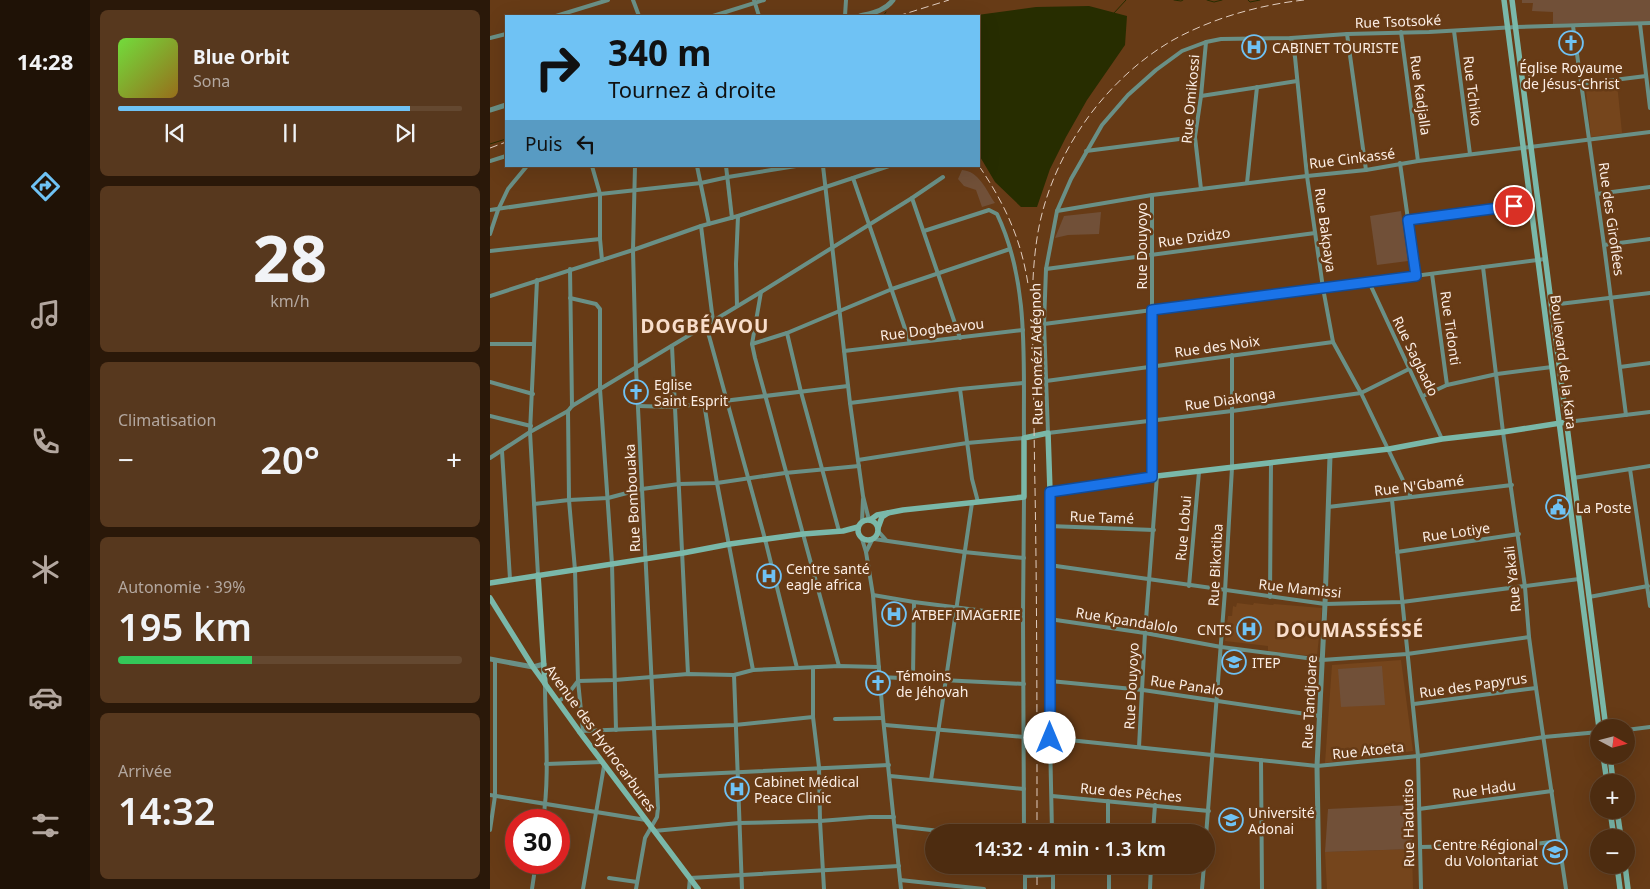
<!DOCTYPE html>
<html lang="fr">
<meta charset="utf-8">
<style>
:root{--surface:#4d2c10;--page:#57381e;--text:#f1f3f6;--muted:#b3a79f;--line:#644830;--accent:#6fc2f4}
body{margin:0;font-family:"Noto Sans",sans-serif;background:var(--page);color:var(--text);height:100vh;display:flex;flex-direction:column;font-size:19px;white-space:nowrap}
*{box-sizing:border-box;margin:0}
p{font-size:16px;color:var(--muted)}
.icon{flex:none;width:28px;height:28px;fill:none;stroke:currentColor;stroke-width:2;stroke-linecap:round;stroke-linejoin:round}
.map{position:relative;flex:1;overflow:hidden}
.panel{display:flex;flex-direction:column;gap:10px;padding:10px;background:#2a1809;width:400px}
.panel>*{flex:none}
.guide{position:absolute;left:15px;top:15px;width:475px;height:152px;border-radius:0px;box-shadow:0 5px 20px #0002,0 0 0 1px var(--line);background:#6fc2f4;color:#111;overflow:hidden}
.needle{width:32px;rotate:97deg}
.tools{position:absolute;left:1100px;top:719px;display:grid;gap:10px}
.tools a{display:grid;place-items:center;width:45px;height:45px;border-radius:50%;background:var(--surface);box-shadow:0 5px 20px #0002,0 0 0 1px var(--line);font-size:25px}
.speed{position:absolute;left:15px;top:809px;display:flex;gap:10px;font-size:25px;font-weight:700;text-align:center}
.speed>*{display:grid;place-content:center;width:65px;height:65px;border-radius:50%;background:var(--surface);box-shadow:0 5px 20px #0002,0 0 0 1px var(--line);line-height:1}
.speed .limit{border:8px solid #d22;background:#fff;color:#111}
.pin{position:absolute;display:grid;place-items:center;width:42px;height:42px;color:#fff;margin:-21px;border:2px solid #fff;border-radius:50%;box-shadow:0 1px 5px #0007}
.me{position:absolute;width:55px;margin:-28px;rotate:0deg;stroke-linejoin:round;filter:drop-shadow(0 0 4px #0008)}
.turn{display:flex;align-items:center;gap:18px;height:105px;padding:0 20px;font-size:22px}
.turn .icon{width:65px;height:65px;stroke-width:2.5}
.turn b{display:block;font-size:35px;line-height:42px}
.then{display:flex;align-items:center;height:48px;padding:0 20px;background:#0003;gap:10px;font-size:19px}
.big{font-size:38px;font-weight:600;line-height:1.1}
.panel .widget{flex:1;display:flex;flex-direction:column;justify-content:center;gap:8px;min-width:0;padding:0 18px;border-radius:8px;background:var(--page)}
.panel .dial{align-items:center;gap:0}
.dial b{font-size:65px;line-height:1}
.song{display:flex;align-items:center;gap:15px}
.cover{width:60px;height:60px;border-radius:8px;background:linear-gradient(135deg,hsl(100 70% 55%),hsl(40 70% 35%))}
.played{height:5px;border-radius:2px;background:linear-gradient(90deg,var(--accent) 85%,var(--line) 85%)}
.keys{display:flex;justify-content:space-around;direction:ltr}
.heat{display:flex;justify-content:space-between;align-items:center;font-size:28px;direction:ltr}
.charge{height:8px;border-radius:4px;background:linear-gradient(90deg,#34c759 39%,var(--line) 0)}
.trip{position:absolute;left:435px;top:824px;width:290px;height:50px;border-radius:25px;background:var(--surface);box-shadow:0 5px 20px #0002,0 0 0 1px var(--line);font-weight:600;line-height:50px;text-align:center}
main{display:flex;flex:1;min-height:0}
.menu{display:flex;flex-direction:column;width:90px;justify-content:space-around;align-items:center;background:#1f1206;color:var(--muted)}
.menu .icon{width:35px;height:35px}
.menu .selected{color:var(--accent)}
.menu b{font-size:22px;color:var(--text)}
.map>svg:first-child{display:block}
</style>
<main>
<nav class="menu">
<b>14:28</b>
<svg class="icon selected" aria-label="directions" viewBox="0 0 24 24"><path d="M12 3l9 9-9 9-9-9zM9 14v-3h6M13 9l2 2-2 2"/></svg>
<svg class="icon" aria-label="music" viewBox="0 0 24 24"><path d="M9 18V5l10-2v13"/><circle cx="6" cy="18" r="3"/><circle cx="16" cy="16" r="3"/></svg>
<svg class="icon" aria-label="phone" viewBox="0 0 24 24"><path d="M5 4h4l2 5-3 2q2 4 5 5l2-3 5 2v4C11 20 4 13 5 4z"/></svg>
<svg class="icon" aria-label="climate" viewBox="0 0 24 24"><path d="M12 3v18M4 7l16 10M4 17L20 7"/></svg>
<svg class="icon" aria-label="car" viewBox="0 0 24 24"><path d="M5 17H2v-5l4-1 3-4h7l3 4 3 1v5h-3M9 17h6M6 11h13"/><circle cx="7" cy="17" r="2"/><circle cx="17" cy="17" r="2"/></svg>
<svg class="icon" aria-label="filters" viewBox="0 0 24 24"><path d="M4 7h16M4 17h16"/><circle cx="9" cy="7" r="2"/><circle cx="15" cy="17" r="2"/></svg>
</nav>
<section class="panel">
<div class="widget">
<div class="song"><i class="cover"></i><div><b>Blue Orbit</b><p>Sona</p></div></div>
<div class="played"></div>
<div class="keys"><svg class="icon" aria-label="previous" viewBox="0 0 24 24"><path d="M18 5L8 12l10 7zM5 5v14"/></svg><svg class="icon" aria-label="pause" viewBox="0 0 24 24"><path d="M8 5v14M16 5v14"/></svg><svg class="icon" aria-label="next" viewBox="0 0 24 24"><path d="M6 5l10 7-10 7zM19 5v14"/></svg></div>
</div>
<div class="widget dial"><b>28</b><p>km/h</p></div>
<div class="widget"><p>Climatisation</p>
<div class="heat"><a>−</a><b class="big">20°</b><a>+</a></div>
</div>
<div class="widget"><p>Autonomie · 39%</p><b class="big">195 km</b><div class="charge"></div></div>
<div class="widget"><p>Arrivée</p><b class="big">14:32</b></div>
</section>
<div class="map">
<svg width="1160" height="889" viewBox="0 0 1160 889">
<rect width="100%" height="100%" fill="#673b16"/>
<!-- built -->
<g fill="#75451c">
<polygon points="1127,83 1132,133 1101,137 1096,90 1098,88"/>
<polygon points="747,603 763,605 764,603 783,605 784,604 832,608 827,656 778,652 778,646 735,641 738,616 742,616 743,606 746,607"/>
<polygon points="911,660 923,751 835,763 842,665"/>
<polygon points="922,849 923,889 837,889 835,852"/>
</g>
<!-- green -->
<g fill="#715038">
<polygon points="1032,0 1160,0 1160,21 1063,24 1063,12 1042,11 1043,3 1032,3"/>
<path d="M472,170C489,171 496,190 505,203L492,207L486,190L474,186L468,179Z"/>
<polygon points="911,211 918,261 887,265 880,216"/>
<polygon points="611,212 609,234 578,235 565,238 574,216"/>
<polygon points="892,666 895,705 851,707 848,669"/>
<polygon points="922,805 922,849 835,852 838,809"/>
</g>
<!-- water -->
<polygon fill="#272d00" points="599,6 637,16 635,45 597,100 576,137 560,169 547,207 531,207 505,182 489,155 489,16 480,16 546,7"/>
<g fill="none" stroke-linecap="round" stroke-linejoin="round">
<!-- stream -->
<g stroke="#272d00" stroke-width="1">
<polyline points="684,0 691,1 693,0"/>
<polyline points="717,0 724,2 732,0"/>
<polyline points="758,0 760,2 770,0"/>
<polyline points="624,13 636,0"/>
<polyline points="393,16 396,12"/>
<polyline points="0,144 16,139"/>
</g>
<!-- minor -->
<g stroke="#6a9086" stroke-width="4">
<polyline points="143,0 149,16"/>
<polyline points="264,0 269,16"/>
<polyline points="66,16 118,0"/>
<polyline points="223,16 274,0"/>
<polyline points="355,16 356,0"/>
<polyline points="1150,24 1160,108"/>
<polyline points="1083,26 1114,245 1136,415"/>
<polyline points="964,31 980,154"/>
<polyline points="911,32 928,161"/>
<polyline points="857,34 876,170"/>
<polyline points="0,38 16,34"/>
<polyline points="801,38 805,57 817,176 833,288 843,342 871,393 921,497"/>
<polyline points="1092,84 1156,76"/>
<polyline points="711,96 807,81"/>
<polyline points="596,151 705,137"/>
<polyline points="0,161 16,156"/>
<polyline points="910,163 926,276"/>
<polyline points="102,166 110,194 110,239 112,260"/>
<polyline points="145,166 143,250 146,368 168,808 167,817 155,838 146,889"/>
<polyline points="207,166 219,224"/>
<polyline points="236,166 242,218"/>
<polyline points="333,166 360,403 373,496 379,520"/>
<polyline points="363,178 420,343"/>
<polyline points="757,183 767,87"/>
<polyline points="711,189 705,137 711,96 716,42"/>
<polyline points="1107,194 1160,187"/>
<polyline points="422,198 470,338"/>
<polyline points="0,210 110,194 211,183 238,177 306,166"/>
<polyline points="567,211 662,195 817,176 876,170 928,161 1160,132"/>
<polyline points="918,219 1041,204"/>
<polyline points="211,226 223,321"/>
<polyline points="0,234 8,210 18,189 37,166"/>
<polyline points="1114,245 1160,239"/>
<polyline points="0,251 110,239"/>
<polyline points="993,267 1013,432 1035,587 1039,637 1046,688 1076,889"/>
<polyline points="80,269 82,406"/>
<polyline points="556,269 825,233"/>
<polyline points="942,274 957,385"/>
<polyline points="47,280 40,432 48,575"/>
<polyline points="879,282 952,439"/>
<polyline points="271,292 262,344 265,358 349,666"/>
<polyline points="0,296 143,250 211,226 248,216 399,166"/>
<polyline points="80,298 106,304 110,309 110,389 122,564 126,730"/>
<polyline points="1061,305 1160,293"/>
<polyline points="247,306 246,264 248,216"/>
<polyline points="554,324 1055,259"/>
<polyline points="216,325 275,539 307,668"/>
<polyline points="297,333 311,392 349,531"/>
<polyline points="0,344 44,344"/>
<polyline points="262,344 297,333 402,289 520,249"/>
<polyline points="182,346 198,674"/>
<polyline points="354,351 533,330"/>
<polyline points="1130,367 1160,363"/>
<polyline points="919,369 871,393 742,411 558,433 554,324 556,269 567,211 581,179 612,125 638,95 666,70 692,51 716,42 731,39 801,38 857,34 939,32 1026,27 1160,23"/>
<polyline points="556,381 843,342"/>
<polyline points="0,382 43,394"/>
<polyline points="470,389 482,479 488,502"/>
<polyline points="933,396 957,385 1007,374 1062,367"/>
<polyline points="214,403 227,483 263,670"/>
<polyline points="360,403 470,389 533,383"/>
<polyline points="148,406 184,407 358,386"/>
<polyline points="78,411 79,500 85,570 88,681 93,731"/>
<polyline points="0,416 41,426"/>
<polyline points="1077,422 1160,412"/>
<polyline points="12,451 20,579"/>
<polyline points="0,458 40,432 78,411 82,406 110,389 271,292 422,198 453,177"/>
<path d="M368,460L477,443L534,438C533,364 540,283 507,214L499,210L434,231"/>
<polyline points="1140,469 1160,606"/>
<polyline points="662,477 662,195"/>
<polyline points="1083,478 1160,466"/>
<polyline points="560,491 560,738 562,832"/>
<polyline points="902,500 928,756 931,889"/>
<polyline points="44,504 79,500 118,498 152,489 189,484 227,483 295,473 369,466"/>
<polyline points="838,507 1022,485"/>
<polyline points="372,522 373,499"/>
<polyline points="559,526 664,530"/>
<polyline points="388,531 396,540"/>
<polyline points="372,539 376,552 383,595 393,718 411,889"/>
<polyline points="384,539 474,552 534,558"/>
<polyline points="376,552 382,540"/>
<polyline points="907,552 1029,534"/>
<polyline points="559,565 835,604 912,602 1089,579"/>
<polyline points="699,586 709,472"/>
<polyline points="383,595 424,602 533,616"/>
<polyline points="780,597 781,464"/>
<polyline points="1099,597 1158,586"/>
<polyline points="559,619 655,633 731,647 832,660 917,654 1039,637"/>
<polyline points="323,668 323,717 329,767 330,821 334,889"/>
<polyline points="244,675 252,889"/>
<polyline points="390,677 534,684"/>
<polyline points="423,678 424,602"/>
<polyline points="560,681 653,690 830,716"/>
<polyline points="68,702 78,694 88,681 125,680 198,674 244,675 263,670 307,668 349,666 389,667"/>
<polyline points="924,704 1046,688"/>
<polyline points="345,719 393,718"/>
<polyline points="395,725 534,737"/>
<polyline points="1136,730 1160,727"/>
<polyline points="91,731 245,725 323,717"/>
<polyline points="560,738 827,766 928,756 1054,737 1109,732"/>
<polyline points="649,747 655,633 667,476"/>
<polyline points="771,760 772,889"/>
<polyline points="56,764 112,762"/>
<polyline points="168,776 399,765"/>
<polyline points="400,776 534,789"/>
<polyline points="441,780 482,503"/>
<polyline points="0,795 156,820"/>
<polyline points="562,796 719,811"/>
<polyline points="618,801 618,832"/>
<polyline points="929,809 1062,791"/>
<path d="M53,820C60,776 55,729 55,684"/>
<polyline points="405,826 459,832"/>
<polyline points="0,830 5,796 5,660"/>
<polyline points="164,831 249,823 330,821 380,817 404,817"/>
<polyline points="534,832 533,616 534,497"/>
<polyline points="663,832 665,805"/>
<polyline points="716,836 735,591 742,468 742,355"/>
<polyline points="930,847 1036,845 1070,841"/>
<polyline points="535,865 535,889"/>
<polyline points="563,865 563,889"/>
<polyline points="619,865 619,889"/>
<polyline points="535,876 563,875"/>
<polyline points="119,878 147,882"/>
<polyline points="410,880 494,889"/>
<polyline points="42,889 46,862"/>
<polyline points="93,889 114,766"/>
<polyline points="199,889 200,878 409,866"/>
<polyline points="660,889 661,865"/>
<polyline points="712,889 714,865"/>
</g>
<!-- tertiary -->
<g stroke="#6a9086" stroke-width="5">
<path d="M370,16C382,13 395,11 403,0"/>
<polyline points="0,110 16,105"/>
<polyline points="0,659 43,667 54,664"/>
<polyline points="829,889 827,766 835,604 840,456"/>
</g>
<!-- secondary -->
<g stroke="#7ab8a9" stroke-width="5.5">
<polyline points="1014,0 1109,728"/>
<polyline points="1022,0 1116,728"/>
<circle cx="378" cy="530" r="10"/>
<polyline points="380,520 387,515 413,510 534,497 534,438 558,433 560,491 667,476 899,449 952,439 1013,432 1077,422"/>
<polyline points="388,528 392,517 398,513"/>
<polyline points="48,575 55,684"/>
<polyline points="0,583 193,553 240,544 313,534 353,531 368,527"/>
<polyline points="0,598 43,667 89,731 208,889"/>
<polyline points="1113,755 1117,782"/>
<polyline points="1120,755 1123,782"/>
<polyline points="1120,810 1124,838"/>
<polyline points="1127,810 1131,838"/>
<polyline points="1127,865 1130,889"/>
<polyline points="1135,865 1138,889"/>
</g>
<!-- rail -->
<g stroke="#e1cdbf" stroke-width="1" stroke-dasharray="8 4" stroke-linecap="butt">
<polyline points="408,16 459,0"/>
<polyline points="0,148 16,142"/>
<path d="M489,166C515,204 531,239 538,284"/>
<path d="M547,832C547,718 547,603 545,488C544,443 544,399 543,355C542,313 541,273 548,232C562,154 614,80 683,40C723,18 769,5 814,0"/>
<polyline points="547,865 547,889"/>
</g>
</g>
<g fill="none" stroke-linecap="round" stroke-linejoin="round">
<!-- route casing -->
<g stroke="#114b97" stroke-width="12">
<polyline id="route" points="560,738 560,492 662,477 662,310 926,276 918,220 1024,206"/>
</g>
<!-- route -->
<use href="#route" stroke="#1a73e8" stroke-width="9"/>
</g>
<!-- icons -->
<defs>
<g id="church-ring" transform="scale(1.25)"><circle r="9.5" fill="#673b16" stroke="#6fc2f4" stroke-width="1.5"/><path d="M-1.2-6h2.4v3.5h3.3v2.4h-3.3V6h-2.4V-.1h-3.3v-2.4h3.3Z" fill="#6fc2f4"/></g>
<g id="hospital-ring" transform="scale(1.25)"><circle r="9.5" fill="#673b16" stroke="#6fc2f4" stroke-width="1.5"/><path d="M-5-5h3v3.5h4V-5h3V5h-3V1.5h-4V5h-3Z" fill="#6fc2f4"/></g>
<g id="civic-ring" transform="scale(1.25)"><circle r="9.5" fill="#673b16" stroke="#6fc2f4" stroke-width="1.5"/><path d="M-.6-6.5H3V-4.5H.6V-3L4-1V1h2V6H-6V1h2V-1L-.6-3ZM-1.2 2.5V6h2.4V2.5Z" fill="#6fc2f4"/></g>
<g id="university-ring" transform="scale(1.25)"><circle r="9.5" fill="#673b16" stroke="#6fc2f4" stroke-width="1.5"/><path d="M0-5L7-2L0 1L-7-2ZM-4 1L0 2.5L4 1V4Q0 6-4 4Z" fill="#6fc2f4"/></g>
</defs>
<g fill-rule="evenodd">
<use href="#church-ring" x="1081" y="43"/>
<use href="#hospital-ring" x="764" y="47"/>
<use href="#church-ring" x="146" y="392"/>
<use href="#civic-ring" x="1068" y="507"/>
<use href="#hospital-ring" x="279" y="576"/>
<use href="#hospital-ring" x="404" y="614"/>
<use href="#hospital-ring" x="759" y="629"/>
<use href="#university-ring" x="744" y="662"/>
<use href="#church-ring" x="388" y="683"/>
<use href="#hospital-ring" x="247" y="789"/>
<use href="#university-ring" x="741" y="820"/>
<use href="#university-ring" x="1065" y="852"/>
</g>
<g text-anchor="middle" dominant-baseline="central" stroke-width="5" stroke-linejoin="round" paint-order="stroke">
<!-- street labels -->
<g font-size="14" fill="#fbede4" stroke="#673b16">
<text transform="translate(908 21) rotate(-2)">Rue Tsotsoké</text>
<text transform="translate(983 91) rotate(83)">Rue Tchiko</text>
<text transform="translate(931 95) rotate(82)">Rue Kadjalla</text>
<text transform="translate(700 99) rotate(-85)">Rue Omikossi</text>
<text transform="translate(862 158) rotate(-7)">Rue Cinkassé</text>
<text transform="translate(1122 219) rotate(82)">Rue des Giroflées</text>
<text transform="translate(836 230) rotate(82)">Rue Bakpaya</text>
<text transform="translate(704 237) rotate(-8)">Rue Dzidzo</text>
<text transform="translate(651 246) rotate(-90)">Rue Douyoyo</text>
<text transform="translate(961 328) rotate(82)">Rue Tidonti</text>
<text transform="translate(442 329) rotate(-7)">Rue Dogbeavou</text>
<text transform="translate(727 346) rotate(-8)">Rue des Noix</text>
<text transform="translate(546 354) rotate(-91)">Rue Homézi Adégnoh</text>
<text transform="translate(926 356) rotate(64)">Rue Sagbado</text>
<text transform="translate(1074 362) rotate(83)">Boulevard de la Kara</text>
<text transform="translate(740 399) rotate(-8)">Rue Diakonga</text>
<text transform="translate(929 485) rotate(-7)">Rue N'Gbamé</text>
<text transform="translate(142 498) rotate(-93)">Rue Bombouaka</text>
<text transform="translate(612 517) rotate(2)">Rue Tamé</text>
<text transform="translate(693 528) rotate(-85)">Rue Lobui</text>
<text transform="translate(966 532) rotate(-8)">Rue Lotiye</text>
<text transform="translate(725 565) rotate(-87)">Rue Bikotiba</text>
<text transform="translate(1022 579) rotate(-96)">Rue Yakali</text>
<text transform="translate(810 588) rotate(6)">Rue Mamissi</text>
<text transform="translate(637 620) rotate(9)">Rue Kpandalolo</text>
<text transform="translate(697 685) rotate(8)">Rue Panalo</text>
<text transform="translate(983 685) rotate(-8)">Rue des Papyrus</text>
<text transform="translate(641 686) rotate(-87)">Rue Douyoyo</text>
<text transform="translate(819 702) rotate(-87)">Rue Tandjoare</text>
<text transform="translate(111 738) rotate(54)">Avenue des Hydrocarbures</text>
<text transform="translate(878 750) rotate(-6)">Rue Atoeta</text>
<text transform="translate(994 789) rotate(-8)">Rue Hadu</text>
<text transform="translate(641 792) rotate(5)">Rue des Pêches</text>
<text transform="translate(918 823) rotate(-91)">Rue Hadutiso</text>
</g>
<!-- poi labels -->
<g font-size="14" fill="#fbede4" stroke="#673b16" text-anchor="start">
<text x="782" y="47">CABINET TOURISTE</text>
<text x="1081" y="67" text-anchor="middle">Église Royaume<tspan x="1081" dy="16">de Jésus-Christ</tspan></text>
<text x="164" y="384">Eglise<tspan x="164" dy="16">Saint Esprit</tspan></text>
<text x="1086" y="507">La Poste</text>
<text x="296" y="568">Centre santé<tspan x="296" dy="16">eagle africa</tspan></text>
<text x="422" y="614">ATBEF IMAGERIE</text>
<text x="742" y="629" text-anchor="end">CNTS</text>
<text x="762" y="662">ITEP</text>
<text x="406" y="675">Témoins<tspan x="406" dy="16">de Jéhovah</tspan></text>
<text x="264" y="781">Cabinet Médical<tspan x="264" dy="16">Peace Clinic</tspan></text>
<text x="758" y="812">Université<tspan x="758" dy="16">Adonai</tspan></text>
<text x="1048" y="844" text-anchor="end">Centre Régional<tspan x="1048" dy="16">du Volontariat</tspan></text>
</g>
<!-- district labels -->
<g font-size="19" font-weight="bold" letter-spacing="1" fill="#f9decb" stroke="#673b16">
<text x="215" y="326">DOGBÉAVOU</text>
<text x="860" y="630">DOUMASSÉSSÉ</text>
</g>
</g>
</svg>
<div class="tools">
<a><svg class="needle" viewBox="-14 -14 28 28"><path d="M0-13l5 13h-10z" fill="#e53935"/><path d="M0 13l5-13h-10z" fill="#b3a79f"/></svg></a>
<a>+</a>
<a>−</a>
</div>
<div class="speed"><div class="limit">30</div></div>
<div class="pin" style="left:1024px;top:206px;background:#d93025"><svg class="icon" aria-label="arrive" viewBox="0 0 24 24"><path d="M6 21V4h12l-3 4 3 4H6"/></svg></div>
<svg class="me" style="left:560px;top:738px" viewBox="-20 -20 40 40"><circle r="19" fill="#fff"/><path d="M0-13L10 11 0 6-10 11z" fill="#1a73e8"/></svg>
<div class="trip">14:32 · 4 min · 1.3 km</div>
<div class="guide">
<div class="turn"><svg class="icon" aria-label="right" viewBox="0 0 24 24"><path d="M7 20v-9h11M14 6l5 5-5 5"/></svg><div><b>340 m</b>Tournez à droite</div></div>
<div class="then">Puis<svg class="icon" aria-label="left" viewBox="0 0 24 24"><path d="M17 20v-9H6M10 6l-5 5 5 5"/></svg></div>
</div>
</div>
</main>
